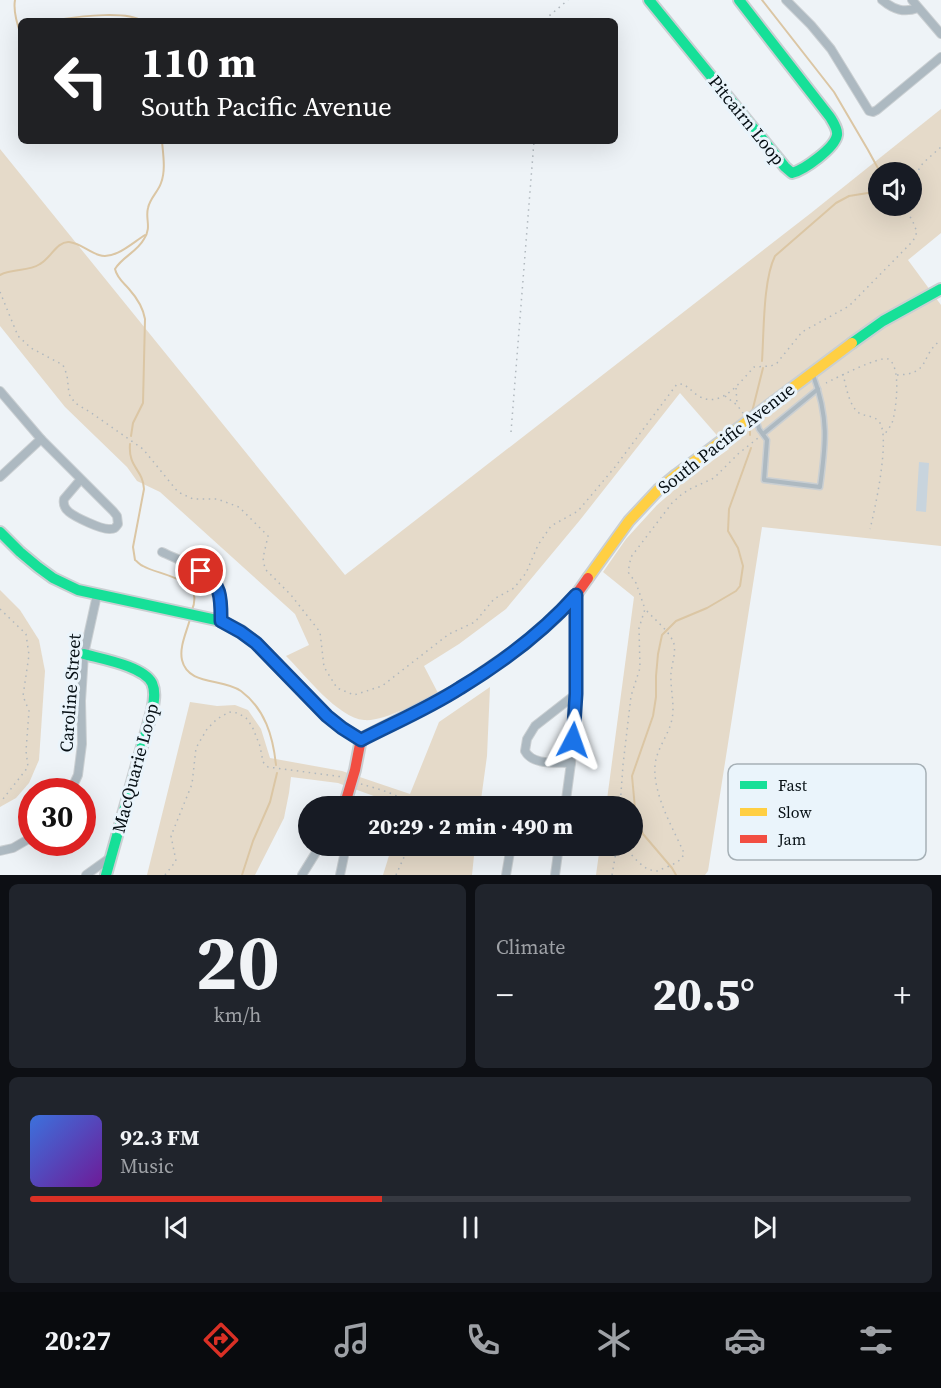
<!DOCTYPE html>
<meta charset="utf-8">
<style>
:root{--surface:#171b24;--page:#20242c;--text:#f1f3f6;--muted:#9ea1a6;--line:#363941;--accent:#d93025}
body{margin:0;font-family:"Source Serif 4",serif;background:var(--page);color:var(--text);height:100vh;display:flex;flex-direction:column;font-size:22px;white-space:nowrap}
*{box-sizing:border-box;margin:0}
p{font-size:20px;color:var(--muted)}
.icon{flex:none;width:33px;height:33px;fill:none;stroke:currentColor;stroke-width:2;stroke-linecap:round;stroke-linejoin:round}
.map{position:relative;height:875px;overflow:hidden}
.sheet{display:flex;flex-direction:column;gap:9px;padding:9px;background:#0d0f14;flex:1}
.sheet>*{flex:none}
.top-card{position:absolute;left:18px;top:18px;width:600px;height:126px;border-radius:9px;box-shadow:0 6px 24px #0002;background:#202124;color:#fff;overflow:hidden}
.controls{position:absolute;left:868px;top:162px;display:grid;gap:12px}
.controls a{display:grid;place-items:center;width:54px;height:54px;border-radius:50%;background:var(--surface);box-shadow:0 6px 24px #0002;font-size:30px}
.speed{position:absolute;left:18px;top:778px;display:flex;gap:12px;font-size:30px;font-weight:700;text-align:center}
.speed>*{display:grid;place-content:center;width:78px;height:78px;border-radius:50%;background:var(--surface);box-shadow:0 6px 24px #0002;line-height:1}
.speed .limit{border:9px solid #d22;background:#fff;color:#111}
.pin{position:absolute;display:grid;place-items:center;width:51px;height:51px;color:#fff;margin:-26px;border:3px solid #fff;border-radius:50%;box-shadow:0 2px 6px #0007}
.me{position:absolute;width:66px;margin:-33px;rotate:4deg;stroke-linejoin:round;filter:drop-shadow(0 0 4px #0008)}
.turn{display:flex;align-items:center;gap:21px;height:126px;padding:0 24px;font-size:27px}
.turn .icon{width:78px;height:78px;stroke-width:2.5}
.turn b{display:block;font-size:42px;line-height:51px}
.big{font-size:45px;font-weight:800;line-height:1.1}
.sheet .tile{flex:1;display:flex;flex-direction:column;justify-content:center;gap:9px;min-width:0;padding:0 21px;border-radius:9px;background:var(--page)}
.sheet .dial{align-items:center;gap:0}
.dial b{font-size:78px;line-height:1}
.song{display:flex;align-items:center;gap:18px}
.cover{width:72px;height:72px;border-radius:9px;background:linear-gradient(135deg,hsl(220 70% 55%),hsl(280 70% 35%))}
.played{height:6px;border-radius:3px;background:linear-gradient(90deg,var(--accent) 40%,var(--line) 40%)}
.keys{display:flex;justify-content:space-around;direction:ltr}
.heat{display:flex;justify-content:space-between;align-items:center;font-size:33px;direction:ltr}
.sheet .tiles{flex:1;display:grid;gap:9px;grid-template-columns:1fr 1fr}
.tile:last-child{grid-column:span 2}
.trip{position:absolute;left:298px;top:796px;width:345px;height:60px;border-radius:30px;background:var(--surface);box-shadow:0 6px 24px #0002;font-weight:800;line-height:60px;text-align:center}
.tab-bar{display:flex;height:96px;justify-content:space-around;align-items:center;background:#090b0e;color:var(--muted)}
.tab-bar .icon{width:42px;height:42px}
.tab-bar .selected{color:var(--accent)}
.tab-bar b{font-size:27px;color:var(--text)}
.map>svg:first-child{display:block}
</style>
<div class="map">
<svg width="941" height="875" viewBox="0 0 941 875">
<rect width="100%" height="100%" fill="#eef3f7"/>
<!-- green -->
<g fill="#e5dac9" fill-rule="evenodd">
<path d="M941,109V233L908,260L941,305V546L762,527L708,871L705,875H596L600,846H633V807H606L634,597L603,572L626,539L657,505L688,478L729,449L680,393L580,520L506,609L459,644L424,666L438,693C420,701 384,722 364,720C338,718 305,675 286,656L309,645L295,614L160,492L137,481L127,467L65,407L0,326V149L345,575L811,213ZM879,172H912V206H879Z"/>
<polygon points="0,590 20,610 39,640 45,671 39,760 29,783 16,798 0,807"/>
<polygon points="490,687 487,756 480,807 404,807 338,783 291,777 289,793 284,818 255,875 147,875 190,702 217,706 235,705 248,710 261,729 270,758 342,771 410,794 439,722"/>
<polygon points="392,846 475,846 472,875 383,875"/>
</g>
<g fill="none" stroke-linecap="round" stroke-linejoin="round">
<!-- stream -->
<g stroke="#dbc6a4" stroke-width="2">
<path d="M15,0C13,11 17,24 21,35"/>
<polyline points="762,0 834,92 868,150 880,172"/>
<path d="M62,21L64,19C81,16 128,11 142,21"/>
<path d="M0,275C13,268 28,272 40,264C50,259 57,241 69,242C80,243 89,252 99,255C115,260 132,243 145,235"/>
<path d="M762,361C764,332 763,280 775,256L836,203L849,196L874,192L879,185"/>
<polyline points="752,412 763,368"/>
<polyline points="750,435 750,423"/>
<path d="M131,436L133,423L143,403L145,319C143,307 137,298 129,289C123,282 117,278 115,269C122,257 137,252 144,239C152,227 145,219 148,208C150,198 158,192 161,183C166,170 163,154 162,141"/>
<path d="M130,444C128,468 143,469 144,489L133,547L135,560C138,562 140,565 143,566C157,574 189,577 194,595C195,600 194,605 192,610"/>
<path d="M190,619C187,631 179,647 182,660C188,686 223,678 241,691C265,709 273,736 276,765"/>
<polyline points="242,875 253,841 270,802 277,773"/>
<polyline points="676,875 672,868 643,834 636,819 632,776 653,716 656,697 656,676 658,654 662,635 676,621 707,608 736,591 740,586 743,566 738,548 728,531 729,509 751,448"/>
</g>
</g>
<!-- building -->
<polygon fill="#c8d4dd" points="919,462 929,463 926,512 916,511"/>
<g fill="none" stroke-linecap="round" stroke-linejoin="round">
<!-- lane casing -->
<g stroke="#cacfd2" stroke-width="7">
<g id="lane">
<path d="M756,418L759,429L767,440L764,480L820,487C826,443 829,418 813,375"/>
<polyline points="763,434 818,389"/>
</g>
</g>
<!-- street casing -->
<g stroke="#cacfd2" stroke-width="10">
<g id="street">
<polyline points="786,0 811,25 831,49 869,111 873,112 877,110 941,57"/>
<path d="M882,0C894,10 904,13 918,8"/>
<polyline points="912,0 941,34"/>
<path d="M0,391L41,439L113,511L117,516L118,524C115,528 115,529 110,529C102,530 75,517 69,512C64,508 63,504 64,499L81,479"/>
<polyline points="0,477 41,439"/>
<path d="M162,552C176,559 208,570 215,584C221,595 221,609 221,621"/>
<path d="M571,763C557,762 533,766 525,751L527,739L535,726L576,694"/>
<polyline points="70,792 78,775 82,744 81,701 84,654 97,595"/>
<polyline points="565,807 571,763 576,694 576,595"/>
<polyline points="0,851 13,848 32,837"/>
<polyline points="86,875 111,857"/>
<polyline points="302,875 320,846"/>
<polyline points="340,875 344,856 344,846"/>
<polyline points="506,875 511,846"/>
<polyline points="555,875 559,846"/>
</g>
</g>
<!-- fast casing -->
<g stroke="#cacfd2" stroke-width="14">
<g id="fast">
<path d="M649,0L785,167L792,173C804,170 835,148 837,135C838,129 833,122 830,117L739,0"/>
<polyline points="852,343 883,321 941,289"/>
<polyline points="0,532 20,552 38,567 53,578 78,590 221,621 241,631 256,643 327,716 342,728 361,739"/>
<path d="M84,654C102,659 143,666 152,683C156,692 154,702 152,711L106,875"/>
</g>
</g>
<!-- slow casing -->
<g stroke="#cacfd2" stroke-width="14">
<polyline id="slow" points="588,578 629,521 658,490 676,475 852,343"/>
</g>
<!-- jam casing -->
<g stroke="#cacfd2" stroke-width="14">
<polyline id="jam" points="344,807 355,770 361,739 459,689 526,643 556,617 576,595 588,578"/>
</g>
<!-- path -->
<g stroke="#b0b8be" stroke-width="1.5" stroke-dasharray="1.5 4.5" stroke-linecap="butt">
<polyline points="547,21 549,16 568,0"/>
<polyline points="912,180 923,163 941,147"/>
<path d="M0,292L18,336L31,348L63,365L67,375L69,394L75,403L90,412L143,449L178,492L193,499H217L239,507L268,536L263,558L265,569L291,595L320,632L324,667L337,688L354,695L382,686L449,634L475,622L494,599L514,588L526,573L538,545L551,526L578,511L615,467L677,384C686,383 690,390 697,395C720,411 741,381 754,367L771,366L777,363L802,332L849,306L913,241L917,232L913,222L904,206"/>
<path d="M843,374C846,386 849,406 859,413C866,417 875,415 880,423C890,439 875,510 870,529"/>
<path d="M897,375C932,374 919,356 941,340"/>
<path d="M826,383C836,378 879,356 888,359C902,365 896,412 892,423C890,427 887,431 884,435"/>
<polyline points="736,388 737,404"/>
<polyline points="725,396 737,405 743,413"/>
<polyline points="511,432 534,141"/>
<polyline points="0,609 26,634 29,655 23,696 29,711 26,751 28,767 3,799 0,799"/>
<path d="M361,784C378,789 400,794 412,807"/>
<polyline points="620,807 623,765 631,696 640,668 639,628 645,609 636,583 628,572 631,557 672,503 682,494 692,488 714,478 738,454 758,438"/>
<path d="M624,846C633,856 643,871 657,871C666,867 682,863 684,853C673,828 653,795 655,766C656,749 669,735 672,719C675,704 670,688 671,673C672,663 677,650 673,641C667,629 654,619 645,609"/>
<polyline points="165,875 176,861 171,836 192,784 196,748 207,729 217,719 229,712 238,713 246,718 252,726 260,746 263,762 268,767 343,777"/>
<polyline points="396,875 409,846"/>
<polyline points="612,875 617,846"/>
</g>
<!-- lane -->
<use href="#lane" stroke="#adb9c1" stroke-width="4"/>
<!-- street -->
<use href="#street" stroke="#adb9c1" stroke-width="8"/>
<!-- fast -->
<use href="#fast" stroke="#16e098" stroke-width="10"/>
<!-- slow -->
<use href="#slow" stroke="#ffcf43" stroke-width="10"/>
<!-- jam -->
<use href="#jam" stroke="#f24e42" stroke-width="10"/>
</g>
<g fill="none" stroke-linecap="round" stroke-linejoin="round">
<!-- route casing -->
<g stroke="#114b97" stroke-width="15">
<path id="route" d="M201,571C222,583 221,600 221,621L241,632L256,643L327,716L342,728L361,740C394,723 429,708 460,688C503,662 543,632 576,595V694L573,740"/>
</g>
<!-- route -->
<use href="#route" stroke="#1a73e8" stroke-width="10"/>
</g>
<g text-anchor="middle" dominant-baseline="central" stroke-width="6" stroke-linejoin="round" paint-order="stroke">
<!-- street labels -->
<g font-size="18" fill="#071015" stroke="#eaf4fb">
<text transform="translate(747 120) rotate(51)">Pitcairn Loop</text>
<text transform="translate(726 438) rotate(-38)">South Pacific Avenue</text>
<text transform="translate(70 693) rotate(-86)">Caroline Street</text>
<text transform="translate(135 768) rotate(-75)">MacQuarie Loop</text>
</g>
</g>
<!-- legend -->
<rect x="728" y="764" width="198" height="96" rx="9" fill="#eaf4fb" stroke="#a6b0b6" stroke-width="1.5"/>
<rect x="740" y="781" width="27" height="8" fill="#16e098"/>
<rect x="740" y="808" width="27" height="8" fill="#ffcf43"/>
<rect x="740" y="835" width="27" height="8" fill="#f24e42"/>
<g font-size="16" fill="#071015">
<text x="778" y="791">Fast</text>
<text x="778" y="818">Slow</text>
<text x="778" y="845">Jam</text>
</g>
</svg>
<div class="controls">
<a><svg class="icon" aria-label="sound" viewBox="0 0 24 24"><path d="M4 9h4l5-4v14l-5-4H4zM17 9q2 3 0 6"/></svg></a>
</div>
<div class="speed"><div class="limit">30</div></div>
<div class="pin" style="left:201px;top:571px;background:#d93025"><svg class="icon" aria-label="arrive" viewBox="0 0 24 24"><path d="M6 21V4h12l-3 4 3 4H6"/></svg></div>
<svg class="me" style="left:573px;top:740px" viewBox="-20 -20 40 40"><path d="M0-17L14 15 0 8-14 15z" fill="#1a73e8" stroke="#fff" stroke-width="4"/></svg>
<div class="trip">20:29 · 2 min · 490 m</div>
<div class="top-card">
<div class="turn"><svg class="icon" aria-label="left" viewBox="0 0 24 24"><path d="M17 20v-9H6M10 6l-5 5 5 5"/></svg><div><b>110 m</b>South Pacific Avenue</div></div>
</div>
</div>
<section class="sheet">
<div class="tiles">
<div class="tile dial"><b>20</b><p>km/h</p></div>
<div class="tile"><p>Climate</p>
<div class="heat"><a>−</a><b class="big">20.5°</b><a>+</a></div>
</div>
<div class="tile">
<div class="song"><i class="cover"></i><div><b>92.3 FM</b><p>Music</p></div></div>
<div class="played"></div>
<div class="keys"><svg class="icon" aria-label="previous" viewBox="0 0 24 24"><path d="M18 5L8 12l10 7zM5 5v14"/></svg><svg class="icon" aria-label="pause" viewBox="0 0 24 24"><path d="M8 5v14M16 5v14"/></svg><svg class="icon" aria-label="next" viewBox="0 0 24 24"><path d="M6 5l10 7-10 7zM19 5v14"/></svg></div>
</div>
</div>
</section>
<nav class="tab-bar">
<b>20:27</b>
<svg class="icon selected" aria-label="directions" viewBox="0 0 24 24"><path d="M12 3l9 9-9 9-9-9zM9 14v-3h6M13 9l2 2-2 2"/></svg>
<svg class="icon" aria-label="music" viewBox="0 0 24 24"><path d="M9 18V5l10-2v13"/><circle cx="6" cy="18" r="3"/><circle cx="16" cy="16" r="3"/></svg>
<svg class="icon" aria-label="phone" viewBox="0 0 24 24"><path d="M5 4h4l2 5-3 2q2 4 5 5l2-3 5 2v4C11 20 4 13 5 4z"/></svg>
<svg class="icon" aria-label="climate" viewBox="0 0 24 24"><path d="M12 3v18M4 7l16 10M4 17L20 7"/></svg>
<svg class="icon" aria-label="car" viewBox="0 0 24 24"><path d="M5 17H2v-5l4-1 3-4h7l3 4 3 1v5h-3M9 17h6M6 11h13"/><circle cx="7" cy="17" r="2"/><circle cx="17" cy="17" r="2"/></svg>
<svg class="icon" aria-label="filters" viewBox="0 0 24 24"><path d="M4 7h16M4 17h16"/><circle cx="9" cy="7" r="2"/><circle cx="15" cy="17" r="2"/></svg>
</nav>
